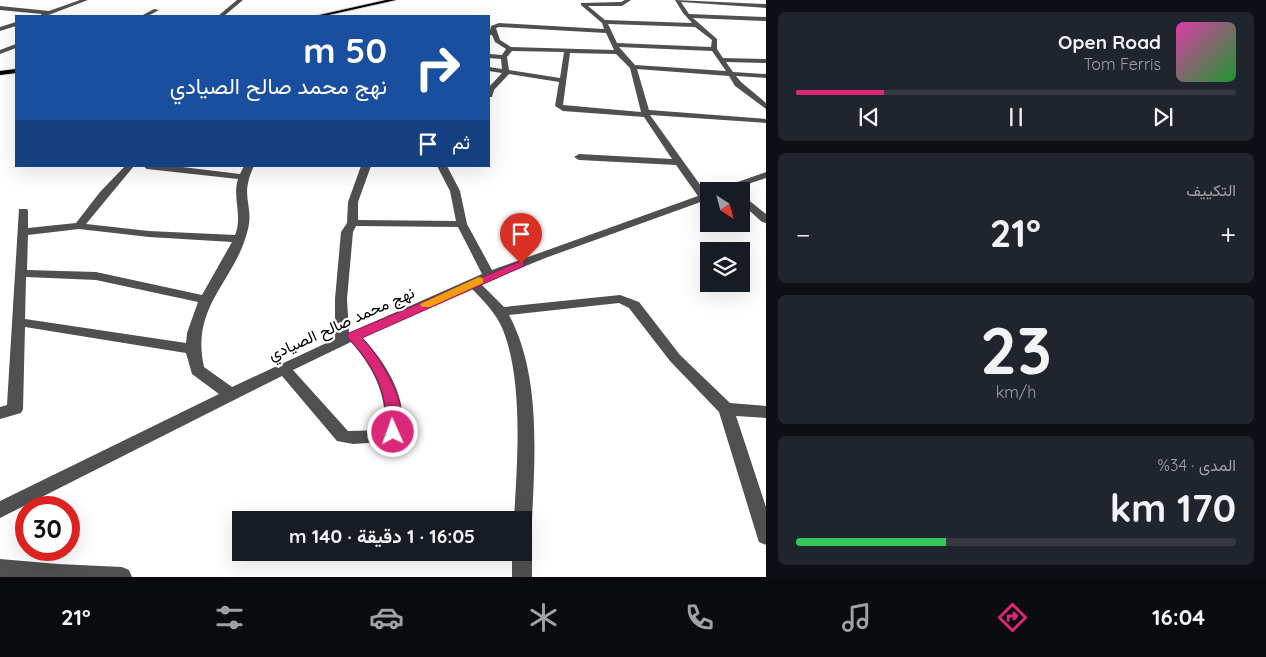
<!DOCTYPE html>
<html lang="ar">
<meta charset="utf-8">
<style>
:root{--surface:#171b24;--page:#20242c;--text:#f1f3f6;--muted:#9ea1a6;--line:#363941;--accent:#db2777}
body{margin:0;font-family:Quicksand,Vazirmatn,sans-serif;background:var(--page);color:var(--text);direction:rtl;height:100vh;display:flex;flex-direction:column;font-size:19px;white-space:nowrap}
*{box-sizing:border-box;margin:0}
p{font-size:16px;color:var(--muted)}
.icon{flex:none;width:28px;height:28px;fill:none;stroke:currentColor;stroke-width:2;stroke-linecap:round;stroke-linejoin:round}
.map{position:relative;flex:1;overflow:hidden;direction:ltr}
.panel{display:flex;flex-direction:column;gap:12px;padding:12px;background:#0d0f14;width:500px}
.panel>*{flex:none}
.hud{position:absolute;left:15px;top:15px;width:475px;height:152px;border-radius:0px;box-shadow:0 5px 20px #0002;direction:rtl;background:#1a4fa0;color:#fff;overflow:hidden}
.needle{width:32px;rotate:144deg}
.tools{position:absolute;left:700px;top:182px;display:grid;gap:10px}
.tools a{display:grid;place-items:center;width:50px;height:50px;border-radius:0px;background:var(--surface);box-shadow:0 5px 20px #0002;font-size:25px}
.speed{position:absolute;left:15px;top:496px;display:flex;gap:10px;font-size:25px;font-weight:700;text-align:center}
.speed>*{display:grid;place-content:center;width:65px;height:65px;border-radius:50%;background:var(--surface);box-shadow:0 5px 20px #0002;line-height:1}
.speed .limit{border:8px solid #d22;background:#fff;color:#111}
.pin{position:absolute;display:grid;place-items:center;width:42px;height:42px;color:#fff;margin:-51px -21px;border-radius:50% 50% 50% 0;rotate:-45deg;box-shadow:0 0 5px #0007}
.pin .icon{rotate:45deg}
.me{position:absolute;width:55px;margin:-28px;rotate:358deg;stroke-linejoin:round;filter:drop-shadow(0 0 4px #0008)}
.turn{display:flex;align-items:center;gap:18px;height:105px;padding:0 20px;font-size:22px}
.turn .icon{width:65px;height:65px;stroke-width:2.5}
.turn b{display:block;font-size:35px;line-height:42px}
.then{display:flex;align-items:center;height:48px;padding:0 20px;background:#0003;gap:10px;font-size:19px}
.big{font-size:38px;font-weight:700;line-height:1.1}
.panel .widget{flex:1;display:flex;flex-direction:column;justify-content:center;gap:8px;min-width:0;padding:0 18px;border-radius:8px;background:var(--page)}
.panel .dial{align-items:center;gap:0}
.dial b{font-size:65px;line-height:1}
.song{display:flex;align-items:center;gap:15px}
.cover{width:60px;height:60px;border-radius:8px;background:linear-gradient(135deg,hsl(320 70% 55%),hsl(130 70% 35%))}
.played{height:5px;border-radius:2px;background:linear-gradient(90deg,var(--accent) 20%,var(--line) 20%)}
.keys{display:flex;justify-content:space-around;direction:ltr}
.heat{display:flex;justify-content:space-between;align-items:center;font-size:28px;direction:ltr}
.charge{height:8px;border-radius:4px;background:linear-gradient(90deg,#34c759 34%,var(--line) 0)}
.trip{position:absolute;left:232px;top:511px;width:300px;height:50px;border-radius:0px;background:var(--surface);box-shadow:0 5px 20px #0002;font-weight:700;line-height:50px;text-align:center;direction:rtl}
.dock{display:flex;height:80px;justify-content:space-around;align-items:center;background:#090b0e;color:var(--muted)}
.dock .icon{width:35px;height:35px}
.dock .active{color:var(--accent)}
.dock b{font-size:22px;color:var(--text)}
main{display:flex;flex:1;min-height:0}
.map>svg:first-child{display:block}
</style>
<main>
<section class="panel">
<div class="widget">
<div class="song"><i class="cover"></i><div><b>Open Road</b><p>Tom Ferris</p></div></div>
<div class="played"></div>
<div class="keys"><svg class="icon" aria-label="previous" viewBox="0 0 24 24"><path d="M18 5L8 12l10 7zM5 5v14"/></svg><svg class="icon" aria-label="pause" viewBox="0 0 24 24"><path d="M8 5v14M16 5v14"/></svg><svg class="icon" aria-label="next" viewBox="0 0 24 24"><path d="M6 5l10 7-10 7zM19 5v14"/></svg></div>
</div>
<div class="widget"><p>التكييف</p>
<div class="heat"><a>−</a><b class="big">21°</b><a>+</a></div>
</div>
<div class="widget dial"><b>23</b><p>km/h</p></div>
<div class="widget"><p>المدى · 34%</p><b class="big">170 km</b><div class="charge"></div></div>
</section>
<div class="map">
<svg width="766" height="577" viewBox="0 0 766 577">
<rect width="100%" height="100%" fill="#fff"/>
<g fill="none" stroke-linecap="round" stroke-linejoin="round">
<!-- major casing -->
<g stroke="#dbdbdb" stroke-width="2">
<g id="major">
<polygon points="386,0 396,0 324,16 315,16"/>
<polygon points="16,69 16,73 0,75 0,71"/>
</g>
</g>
<!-- minor -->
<g fill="#505050" fill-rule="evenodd">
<polygon points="80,0 88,0 46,16 39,16 42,14 0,10 0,6 49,11"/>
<polygon points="237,0 243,0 224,16 218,16"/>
<path d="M625,0H631L622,6H588L605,20L692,23L683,13L675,0L766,4V8L681,2L689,14L766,17V21L693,18L717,39V49L723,58L766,59V63L726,62L733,72L766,74V78L736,76L741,82L766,103V109L735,86L729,76L637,69L649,110L766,119V123L650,115L706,193L709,192V199L548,257L481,284L504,307L620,295L639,302L680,355L730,403L766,406V418L736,416L766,507V545L759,542L757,536L719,412L670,361L629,308L619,303L509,315C541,375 535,454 532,520L530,526L524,528V520H514C517,464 524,383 503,330C496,313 484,301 471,288L362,337C385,361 415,407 397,441L353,444L337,441L282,376L0,518V501L219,394L192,374L186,353L25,327L23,409L21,413L0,419V407L7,405L19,209H27L28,211V228L76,223L100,192L125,166H134L86,224L149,231L235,235C243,216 232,198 238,179L147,169L143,166H174L240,174L244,166H254C239,197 254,204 248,229C236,281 190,305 204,367L232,387L335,339V299L341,232L347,223L348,202L361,166H371L358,202V220L456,221L450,191L437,166H447L460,191L467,224L492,270L698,196L676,165L579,160L574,157L579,154L672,159L644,117L563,111L555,106L559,82L509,74L494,90L492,97H489V87L502,73L489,71V67L502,69L501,59L489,58V54L502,55L506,49L495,42L492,35H489L491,26L499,23L604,29L602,23L581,5V3L621,2ZM608,24L695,27L712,40L711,47L617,43ZM499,27L606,33L614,50L511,47L500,40L496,28ZM619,47L712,51L726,71L635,65ZM512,51L564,52L560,78L509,70L507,57ZM570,53L616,54L630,68L641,112L563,105ZM356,226L458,227L482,274L349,333L347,299L353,232ZM79,229L149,237L232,242L202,295L96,272L27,270L28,235ZM26,277L96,280L198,302L187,333L186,343L25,319ZM351,342C374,368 387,395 385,430L348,431L293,370Z"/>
<polygon points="154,9 159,10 148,16 141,16"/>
<polygon points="16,22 16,26 0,31 0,27"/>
<polygon points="16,44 16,48 0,54 0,50"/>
<polygon points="766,172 766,178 726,191 712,191"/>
<polygon points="741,194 766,214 766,223 762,222 741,203"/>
<polygon points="524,544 529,546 532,552 532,577 512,577 512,552 524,552"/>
<polygon points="0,559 58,564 122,567 129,570 132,577 0,577"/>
</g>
<!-- major -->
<use href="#major" fill="#000" fill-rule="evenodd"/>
</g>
<!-- route -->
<path fill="#db2777" stroke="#8e194d" d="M521,261L524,262V266L362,338C380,357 413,409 399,436H388C384,428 387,420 386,412C383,383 369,360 349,339L347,336L349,333Z"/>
<!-- slow -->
<polygon fill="#f59e0b" points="479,277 483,278 483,283 430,307 422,307 420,304"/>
<g text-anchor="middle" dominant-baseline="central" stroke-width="4.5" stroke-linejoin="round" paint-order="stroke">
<!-- street labels -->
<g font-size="16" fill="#000" stroke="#fff">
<text transform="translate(341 323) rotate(-24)">نهج محمد صالح الصيادي</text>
</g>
</g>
</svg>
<div class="tools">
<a><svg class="needle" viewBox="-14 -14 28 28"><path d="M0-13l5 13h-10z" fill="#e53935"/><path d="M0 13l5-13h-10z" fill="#9ea1a6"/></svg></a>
<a><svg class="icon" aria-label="layers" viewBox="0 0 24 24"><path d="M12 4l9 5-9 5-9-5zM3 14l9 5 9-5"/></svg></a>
</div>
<div class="speed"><div class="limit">30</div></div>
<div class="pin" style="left:521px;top:264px;background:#d93025"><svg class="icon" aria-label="arrive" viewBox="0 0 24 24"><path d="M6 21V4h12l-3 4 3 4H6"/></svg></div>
<svg class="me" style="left:393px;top:432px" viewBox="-20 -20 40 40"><circle r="17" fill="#db2777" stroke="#fff" stroke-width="3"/><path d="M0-11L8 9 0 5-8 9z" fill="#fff"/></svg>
<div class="trip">16:05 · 1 دقيقة · 140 m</div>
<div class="hud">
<div class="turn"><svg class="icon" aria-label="right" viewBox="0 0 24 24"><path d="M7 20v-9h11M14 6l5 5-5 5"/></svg><div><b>50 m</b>نهج محمد صالح الصيادي</div></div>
<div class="then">ثم<svg class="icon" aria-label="arrive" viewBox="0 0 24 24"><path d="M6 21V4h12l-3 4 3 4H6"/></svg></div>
</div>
</div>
</main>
<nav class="dock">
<b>16:04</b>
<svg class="icon active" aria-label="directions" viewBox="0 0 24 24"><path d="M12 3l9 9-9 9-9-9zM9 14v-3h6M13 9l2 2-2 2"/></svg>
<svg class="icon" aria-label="music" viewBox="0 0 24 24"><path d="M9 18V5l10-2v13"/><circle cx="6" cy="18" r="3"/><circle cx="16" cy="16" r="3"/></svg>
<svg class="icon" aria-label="phone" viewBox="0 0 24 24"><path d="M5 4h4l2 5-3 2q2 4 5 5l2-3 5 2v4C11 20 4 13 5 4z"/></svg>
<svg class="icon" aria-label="climate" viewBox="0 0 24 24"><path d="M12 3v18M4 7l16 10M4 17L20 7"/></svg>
<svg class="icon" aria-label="car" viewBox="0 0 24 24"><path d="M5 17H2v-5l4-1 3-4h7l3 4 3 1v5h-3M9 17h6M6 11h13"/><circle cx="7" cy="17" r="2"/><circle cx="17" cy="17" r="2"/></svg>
<svg class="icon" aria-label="filters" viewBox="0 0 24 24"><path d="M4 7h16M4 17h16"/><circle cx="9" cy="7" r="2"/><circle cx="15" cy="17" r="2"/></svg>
<b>21°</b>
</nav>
